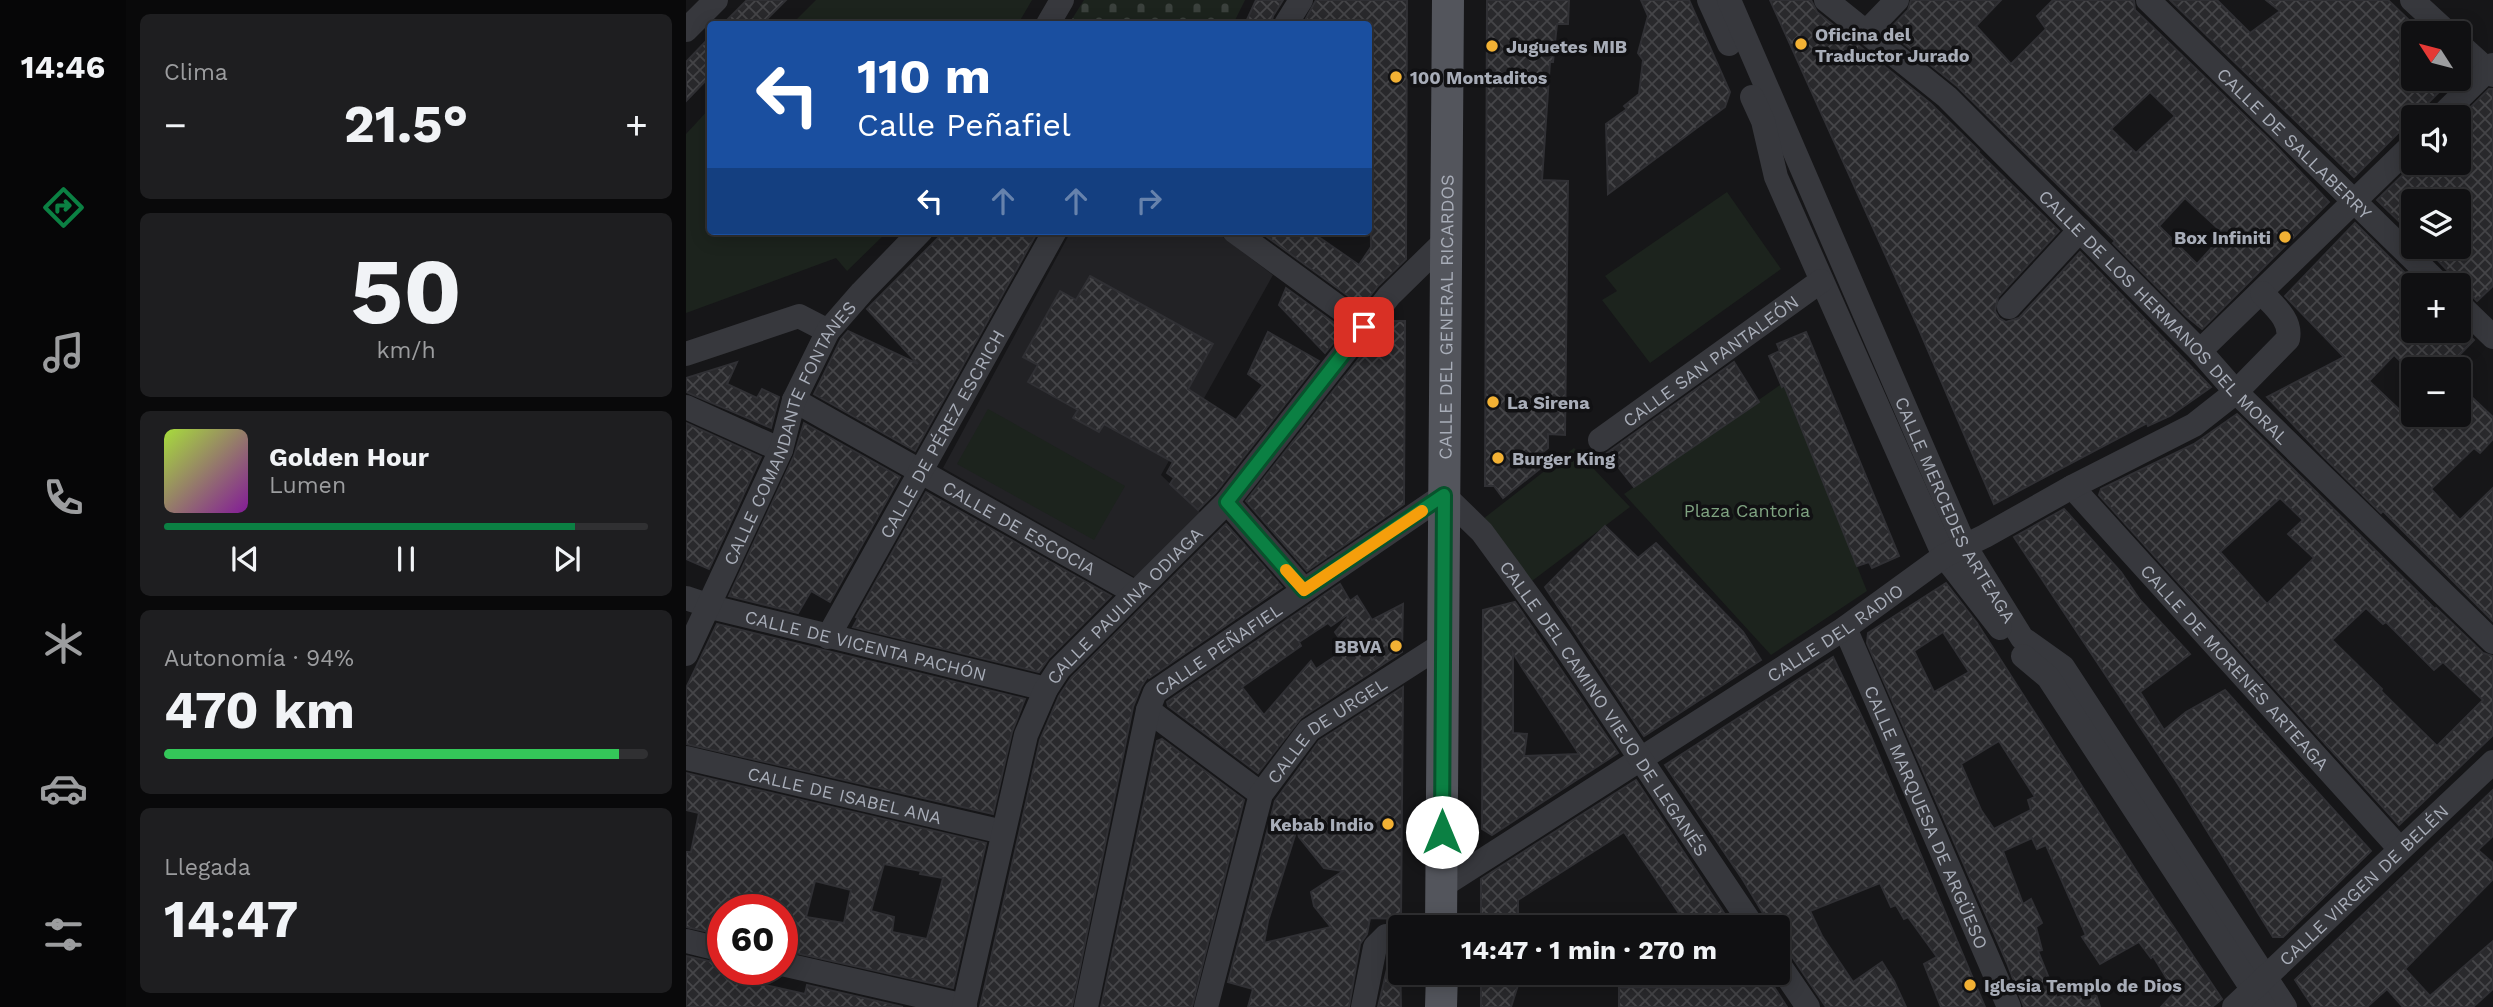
<!DOCTYPE html>
<html lang="es">
<meta charset="utf-8">
<style>
:root{--surface:#101012;--page:#1e1e20;--text:#f1f3f6;--muted:#9c9d9f;--line:#303032;--accent:#0b8043}
body{margin:0;font-family:"Work Sans",sans-serif;background:var(--page);color:var(--text);height:100vh;display:flex;flex-direction:column;font-size:26px;white-space:nowrap}
*{box-sizing:border-box;margin:0}
p{font-size:23px;color:var(--muted)}
.icon{flex:none;width:38px;height:38px;fill:none;stroke:currentColor;stroke-width:2;stroke-linecap:round;stroke-linejoin:round}
.map{position:relative;flex:1;overflow:hidden}
.side{display:flex;flex-direction:column;gap:14px;padding:14px;background:#09090a;width:560px}
.side>*{flex:none}
.guide{position:absolute;left:21px;top:21px;width:665px;height:214px;border-radius:7px;box-shadow:0 4px 18px #0003,0 0 0 2px var(--line);background:#1a4fa0;color:#fff;overflow:hidden}
.needle{width:46px;rotate:306deg}
.controls{position:absolute;left:1715px;top:21px;display:grid;gap:14px}
.controls a{display:grid;place-items:center;width:70px;height:70px;border-radius:7px;background:var(--surface);box-shadow:0 4px 18px #0003,0 0 0 2px var(--line);font-size:35px}
.speed{position:absolute;left:21px;top:894px;display:flex;gap:14px;font-size:35px;font-weight:700;text-align:center}
.speed>*{display:grid;place-content:center;width:91px;height:91px;border-radius:50%;background:var(--surface);box-shadow:0 4px 18px #0003,0 0 0 2px var(--line);line-height:1}
.speed .limit{border:10px solid #d22;background:#fff;color:#111}
.pin{position:absolute;display:grid;place-items:center;width:60px;height:60px;color:#fff;margin:-30px;border-radius:14px;box-shadow:0 4px 10px #0006}
.me{position:absolute;width:77px;margin:-38px;rotate:0deg;stroke-linejoin:round;filter:drop-shadow(0 0 5px #0008)}
.turn{display:flex;align-items:center;gap:24px;height:147px;padding:0 35px;font-size:32px}
.turn .icon{width:91px;height:91px;stroke-width:2.5}
.turn b{display:block;font-size:49px;line-height:60px}
.lanes{display:flex;align-items:center;height:66px;padding:0 35px;background:#0003;justify-content:center;gap:35px;direction:ltr}
.lanes .off{opacity:.35}
.big{font-size:52px;font-weight:700;line-height:1.1}
.side .widget{flex:1;display:flex;flex-direction:column;justify-content:center;gap:10px;min-width:0;padding:0 24px;border-radius:10px;background:var(--page)}
.side .dial{align-items:center;gap:0}
.dial b{font-size:91px;line-height:1}
.song{display:flex;align-items:center;gap:21px}
.cover{width:84px;height:84px;border-radius:10px;background:linear-gradient(135deg,hsl(80 70% 55%),hsl(290 70% 35%))}
.played{height:7px;border-radius:4px;background:linear-gradient(90deg,var(--accent) 85%,var(--line) 85%)}
.keys{display:flex;justify-content:space-around;direction:ltr}
.heat{display:flex;justify-content:space-between;align-items:center;font-size:38px;direction:ltr}
.charge{height:10px;border-radius:5px;background:linear-gradient(90deg,#34c759 94%,var(--line) 0)}
.trip{position:absolute;left:702px;top:915px;width:402px;height:70px;border-radius:7px;background:var(--surface);box-shadow:0 4px 18px #0003,0 0 0 2px var(--line);font-weight:700;line-height:70px;text-align:center}
main{display:flex;flex:1;min-height:0}
.menu{display:flex;flex-direction:column;width:126px;justify-content:space-around;align-items:center;background:#060607;color:var(--muted)}
.menu .icon{width:49px;height:49px}
.menu .current{color:var(--accent)}
.menu b{font-size:32px;color:var(--text)}
.map>svg:first-child{display:block}
</style>
<main>
<nav class="menu">
<b>14:46</b>
<svg class="icon current" aria-label="directions" viewBox="0 0 24 24"><path d="M12 3l9 9-9 9-9-9zM9 14v-3h6M13 9l2 2-2 2"/></svg>
<svg class="icon" aria-label="music" viewBox="0 0 24 24"><path d="M9 18V5l10-2v13"/><circle cx="6" cy="18" r="3"/><circle cx="16" cy="16" r="3"/></svg>
<svg class="icon" aria-label="phone" viewBox="0 0 24 24"><path d="M5 4h4l2 5-3 2q2 4 5 5l2-3 5 2v4C11 20 4 13 5 4z"/></svg>
<svg class="icon" aria-label="climate" viewBox="0 0 24 24"><path d="M12 3v18M4 7l16 10M4 17L20 7"/></svg>
<svg class="icon" aria-label="car" viewBox="0 0 24 24"><path d="M5 17H2v-5l4-1 3-4h7l3 4 3 1v5h-3M9 17h6M6 11h13"/><circle cx="7" cy="17" r="2"/><circle cx="17" cy="17" r="2"/></svg>
<svg class="icon" aria-label="filters" viewBox="0 0 24 24"><path d="M4 7h16M4 17h16"/><circle cx="9" cy="7" r="2"/><circle cx="15" cy="17" r="2"/></svg>
</nav>
<section class="side">
<div class="widget"><p>Clima</p>
<div class="heat"><a>−</a><b class="big">21.5°</b><a>+</a></div>
</div>
<div class="widget dial"><b>50</b><p>km/h</p></div>
<div class="widget">
<div class="song"><i class="cover"></i><div><b>Golden Hour</b><p>Lumen</p></div></div>
<div class="played"></div>
<div class="keys"><svg class="icon" aria-label="previous" viewBox="0 0 24 24"><path d="M18 5L8 12l10 7zM5 5v14"/></svg><svg class="icon" aria-label="pause" viewBox="0 0 24 24"><path d="M8 5v14M16 5v14"/></svg><svg class="icon" aria-label="next" viewBox="0 0 24 24"><path d="M6 5l10 7-10 7zM19 5v14"/></svg></div>
</div>
<div class="widget"><p>Autonomía · 94%</p><b class="big">470 km</b><div class="charge"></div></div>
<div class="widget"><p>Llegada</p><b class="big">14:47</b></div>
</section>
<div class="map">
<svg width="1807" height="1007" viewBox="0 0 1807 1007">
<defs>
<pattern id="cemetery-stones" width="16" height="16" patternUnits="userSpaceOnUse" patternTransform="scale(1.75)"><rect width="16" height="16" fill="#1c231d"/><path d="M2 7V4a2 2 0 0 1 4 0v3zM10 15v-3a2 2 0 0 1 4 0v3z" fill="#3a403c"/></pattern>
<pattern id="building-cross-hatch" width="8" height="8" patternUnits="userSpaceOnUse" patternTransform="scale(1.75)"><rect width="8" height="8" fill="#29292c"/><path d="M0 0l8 8M0 8l8-8" fill="none" stroke="#454548"/></pattern>
</defs>
<rect width="100%" height="100%" fill="#161618"/>
<!-- built -->
<polygon fill="#222225" points="385,231 529,231 587,275 475,475 516,514 452,579 257,468"/>
<!-- green -->
<g fill="#1c231d">
<polygon points="130,0 346,0 332,24 106,24"/>
<polygon points="24,108 24,231 202,231 161,271 150,258 0,313 0,134"/>
<polygon points="1041,192 1095,269 964,363 916,300 931,291 919,276"/>
<polygon points="1097,383 1181,591 1085,655 938,494"/>
<polygon points="302,409 439,486 408,540 271,464"/>
<polygon points="888,448 944,507 842,584 797,519"/>
</g>
<!-- cemetery -->
<polygon fill="url(#cemetery-stones)" points="398,0 559,0 547,24 383,24"/>
<!-- building -->
<g fill="url(#building-cross-hatch)" stroke="#303034" stroke-width="2" fill-rule="evenodd">
<polygon points="61,0 100,0 76,24 37,24"/>
<polygon points="570,0 597,0 587,16 585,24 559,24"/>
<polygon points="630,0 721,0 720,259 692,286 676,306 573,231 624,231 673,265 685,247 682,24 617,24"/>
<polygon points="801,0 883,0 882,24 871,24 867,62 864,62 856,180 882,181 879,435 862,434 862,448 852,456 860,464 817,498 808,486 799,486"/>
<polygon points="955,0 1003,0 1044,92 1039,107 922,194 920,124 941,109 938,106 953,94 957,60 952,53 962,16"/>
<polygon points="1084,0 1125,0 1131,12 1244,103 1293,151 1292,152 1373,231 1312,297 1309,311 1313,318 1320,322 1333,318 1394,252 1525,387 1484,416 1462,426 1461,423 1308,504 1232,327"/>
<path d="M1225,0H1315L1290,26L1325,64L1360,29L1351,16L1367,0H1448L1449,10L1589,145L1643,202L1516,329L1500,316L1427,243L1429,241L1271,86L1202,31L1222,10ZM1464,92L1489,116L1450,153L1425,129ZM1499,198L1538,234L1511,264L1473,226Z"/>
<polygon points="1484,0 1531,0 1564,33 1594,11 1580,0 1702,0 1727,24 1727,79 1766,79 1668,177"/>
<polygon points="24,37 24,76 0,101 0,62"/>
<polygon points="1803,89 1807,89 1807,286 1791,301 1739,247 1773,247 1773,201 1727,201 1727,235 1691,200 1729,163 1773,163 1773,119"/>
<polygon points="1669,223 1727,281 1727,331 1778,331 1788,340 1760,369 1723,369 1708,355 1683,381 1719,415 1773,415 1773,385 1807,417 1807,439 1794,453 1788,448 1745,489 1774,520 1807,488 1807,621 1697,511 1695,513 1638,457 1581,397 1658,357 1599,296"/>
<polygon points="259,231 352,231 229,451 128,394 155,339 162,331 232,364 181,309"/>
<polygon points="404,276 527,344 502,389 550,420 577,385 562,374 582,332 633,361 530,492 512,510 484,484 488,478 481,473 487,462 418,424 413,432 387,418 392,410 342,382 352,365 337,357 374,291 390,300"/>
<polygon points="600,288 658,330 639,353 593,305"/>
<polygon points="702,321 719,321 718,504 621,571 560,501 659,376 661,377 660,375"/>
<polygon points="1120,332 1213,556 1186,568 1183,562 1171,566 1098,385 1096,387 1083,356 1094,351 1091,344"/>
<polygon points="51,362 41,384 71,398 76,389 93,397 85,428 0,392 0,378"/>
<polygon points="1048,362 1073,402 948,487 921,453"/>
<path d="M1551,414L1749,609L1750,608L1797,653L1807,656V735L1713,825L1413,495L1415,489L1508,444ZM1594,498L1617,520L1602,534L1628,558L1581,604L1534,552ZM1680,608L1697,624L1700,622L1748,670L1757,662L1797,700L1751,746L1695,691L1696,689L1646,640Z"/>
<polygon points="0,423 75,457 23,569 0,559"/>
<polygon points="118,423 214,477 144,602 125,591 112,613 43,596 108,456"/>
<polygon points="240,492 425,596 363,658 353,672 167,627 172,618 170,617"/>
<polygon points="1378,509 1435,572 1454,600 1504,654 1454,692 1478,730 1500,712 1539,690 1685,851 1597,937 1587,937 1492,784 1328,537"/>
<polygon points="540,524 596,587 463,678 462,676 455,687 447,707 386,1007 294,1007 354,740 373,696 385,678"/>
<polygon points="919,526 952,558 970,543 1057,632 1075,660 958,736 859,587"/>
<path d="M1260,583L1291,623L1458,883L1536,999L1526,1007H1475L1489,992L1467,956L1465,958L1453,942L1414,964L1396,937L1400,935L1360,845L1351,849L1346,838L1317,851L1337,904L1345,899L1356,923L1350,927L1356,950L1352,951L1371,998L1406,982L1414,1007H1338L1321,963L1181,643L1182,633ZM1257,632L1283,672L1248,692L1228,651ZM1313,741L1349,797L1342,800L1345,810L1308,829L1295,810L1275,764Z"/>
<path d="M654,584L664,601L671,596L686,620L717,604L716,652L615,718L572,773L482,706L481,702ZM661,615L662,617L649,632L660,649L630,669L625,661L578,715L556,687L615,646L613,642L642,623L645,626Z"/>
<path d="M829,602L932,753L806,835L796,829L797,610ZM827,653L837,669L893,754L838,756L841,734L827,733Z"/>
<polygon points="31,624 339,699 326,732 307,814 0,744 0,688"/>
<polygon points="1147,657 1183,732 1299,1007 1255,1007 1238,964 1251,957 1222,917 1218,919 1210,905 1205,907 1194,883 1124,911 1136,936 1167,982 1196,962 1208,981 1220,1007 1140,1007 1092,936 1092,928 1086,928 1057,880 979,765"/>
<path d="M717,687L715,919L684,918L681,934L674,944L663,1007H562L567,989L542,982L589,801L633,741ZM611,829L613,837L638,868L657,871L625,892L628,906L645,927L578,943L582,921Z"/>
<polygon points="476,739 558,800 506,1007 415,1007 471,741"/>
<path d="M0,773L300,843L267,988L96,950V910H37V935L0,927V852H5L13,813L0,810ZM198,864L235,871L234,874L257,878L241,939L206,932L208,917L185,911ZM129,881L165,890L158,923L120,917Z"/>
<polygon points="950,780 1048,928 1003,928 938,832 832,900 832,928 795,928 795,879"/>
<polygon points="1807,790 1807,836 1792,850 1807,863 1807,879 1719,969 1744,996 1807,941 1807,989 1787,1007 1717,1007 1701,989 1681,1007 1627,1007 1609,980"/>
<polygon points="705,952 714,953 715,1007 692,1007"/>
<polygon points="0,956 37,964 37,970 61,970 79,973 75,984 119,994 121,985 217,1007 0,1007"/>
<polygon points="795,973 832,973 832,985 825,1007 795,1007"/>
<polygon points="1034,973 1079,973 1101,1007 933,1007 933,987 1043,988"/>
</g>
<g fill="none" stroke-linecap="round" stroke-linejoin="round">
<!-- minor -->
<g stroke="#37383d" stroke-width="24">
<polyline points="1023,0 1043,44"/>
<path id="s1" d="M1043,0L1279,546L1336,638L1377,667L1599,1007"/>
<path id="s2" d="M1140,0L1261,97L1514,351L1550,392L1807,642"/>
<path id="s3" d="M1462,0L1754,285"/>
<polyline points="1726,0 1762,33"/>
<polyline points="362,24 376,0"/>
<polyline points="600,24 615,0"/>
<polyline points="0,30 30,0"/>
<polyline points="1181,31 1211,0"/>
<polyline points="1773,44 1807,75"/>
<polyline points="1066,97 1077,121 1090,177 1258,556 1314,628"/>
<polyline points="1754,117 1807,65"/>
<polyline points="548,231 678,326"/>
<polyline points="1773,304 1807,337"/>
<polyline points="1323,307 1394,230"/>
<polyline points="1514,351 1727,144"/>
<polyline points="0,354 113,316 142,331"/>
<path id="s4" d="M108,400L448,592"/>
<polyline points="0,407 95,450"/>
<path id="s5" d="M914,440L1135,281"/>
<path id="s6" d="M1386,487L1714,849"/>
<polyline points="541,502 618,590"/>
<path id="s7" d="M0,598L33,609L360,689"/>
<path id="s8" d="M1159,628L1323,1007"/>
<path id="s9" d="M142,637L369,231"/>
<path id="s10" d="M0,654L95,450L108,400L142,331L176,292L235,231"/>
<polyline points="1337,656 1362,677 1578,1007"/>
<polyline points="462,710 575,794"/>
<path id="s11" d="M0,758L317,832"/>
<path id="s12" d="M755,887L1159,628L1258,556L1299,536L1386,487L1508,425L1550,392L1602,339C1606,320 1588,306 1576,293"/>
<polyline points="0,941 37,950"/>
<polyline points="1092,963 1122,1007"/>
<polyline points="96,964 279,1006"/>
<path id="s13" d="M278,1007L340,735L360,689L373,669L541,502L703,296L760,240"/>
<path id="s14" d="M400,1007L462,710L469,692L758,495L796,532L872,636L1068,928"/>
<path id="s15" d="M520,1007L575,794L623,730L757,644"/>
<polyline points="677,1007 689,947 700,936 714,937"/>
<path id="s16" d="M1548,1007L1807,762"/>
</g>
<!-- major -->
<g stroke="#53555c" stroke-width="32">
<path id="s17" d="M755,928L762,0"/>
<polyline points="755,1007 756,973"/>
</g>
</g>
<g fill="none" stroke-linecap="round" stroke-linejoin="round">
<!-- route casing -->
<g stroke="#07532c" stroke-width="18">
<polyline id="route" points="678,327 541,502 618,590 758,495 756,832"/>
</g>
<!-- route -->
<use href="#route" stroke="#0b8043" stroke-width="12"/>
<!-- slow -->
<polyline stroke="#f59e0b" stroke-width="12" points="600,570 618,590 736,511"/>
</g>
<!-- markers -->
<g fill="#f2b134" stroke="#111113" stroke-width="2.5">
<circle cx="1115" cy="44" r="7"/>
<circle cx="806" cy="46" r="7"/>
<circle cx="710" cy="77" r="7"/>
<circle cx="1599" cy="237" r="7"/>
<circle cx="807" cy="402" r="7"/>
<circle cx="812" cy="458" r="7"/>
<circle cx="710" cy="646" r="7"/>
<circle cx="702" cy="824" r="7"/>
<circle cx="1284" cy="985" r="7"/>
</g>
<g text-anchor="middle" dominant-baseline="central" stroke-width="7" stroke-linejoin="round" paint-order="stroke">
<!-- poi labels -->
<g font-size="18" font-weight="bold" fill="#a8adb8" stroke="#111113" text-anchor="start">
<text x="1129" y="34">Oficina del<tspan x="1129" dy="21">Traductor Jurado</tspan></text>
<text x="820" y="46">Juguetes MIB</text>
<text x="724" y="77">100 Montaditos</text>
<text x="1585" y="237" text-anchor="end">Box Infiniti</text>
<text x="821" y="402">La Sirena</text>
<text x="826" y="458">Burger King</text>
<text x="696" y="646" text-anchor="end">BBVA</text>
<text x="688" y="824" text-anchor="end">Kebab Indio</text>
<text x="1298" y="985">Iglesia Templo de Dios</text>
</g>
<!-- street labels -->
<g font-size="18" fill="#a8adb8" stroke="#111113">
<text stroke="none"><textPath href="#s3" startOffset="205">CALLE DE SALLABERRY</textPath></text>
<text stroke="none"><textPath href="#s2" startOffset="464">CALLE DE LOS HERMANOS DEL MORAL</textPath></text>
<text stroke="none"><textPath href="#s17" startOffset="611">CALLE DEL GENERAL RICARDOS</textPath></text>
<text stroke="none"><textPath href="#s5" startOffset="136">CALLE SAN PANTALEÓN</textPath></text>
<text stroke="none"><textPath href="#s10" startOffset="245">CALLE COMANDANTE FONTANES</textPath></text>
<text stroke="none"><textPath href="#s9" startOffset="233">CALLE DE PÉREZ ESCRICH</textPath></text>
<text stroke="none"><textPath href="#s1" startOffset="558">CALLE MERCEDES ARTEAGA</textPath></text>
<text stroke="none"><textPath href="#s4" startOffset="259">CALLE DE ESCOCIA</textPath></text>
<text stroke="none"><textPath href="#s13" startOffset="444">CALLE PAULINA ODIAGA</textPath></text>
<text stroke="none"><textPath href="#s12" startOffset="469">CALLE DEL RADIO</textPath></text>
<text stroke="none"><textPath href="#s7" startOffset="186">CALLE DE VICENTA PACHÓN</textPath></text>
<text stroke="none"><textPath href="#s14" startOffset="399">CALLE PEÑAFIEL</textPath></text>
<text stroke="none"><textPath href="#s6" startOffset="243">CALLE DE MORENÉS ARTEAGA</textPath></text>
<text stroke="none"><textPath href="#s14" startOffset="940">CALLE DEL CAMINO VIEJO DE LEGANÉS</textPath></text>
<text stroke="none"><textPath href="#s15" startOffset="313">CALLE DE URGEL</textPath></text>
<text stroke="none"><textPath href="#s11" startOffset="163">CALLE DE ISABEL ANA</textPath></text>
<text stroke="none"><textPath href="#s8" startOffset="206">CALLE MARQUESA DE ARGÜESO</textPath></text>
<text stroke="none"><textPath href="#s16" startOffset="178">CALLE VIRGEN DE BELÉN</textPath></text>
</g>
<!-- park labels -->
<g font-size="18" fill="#7fa381" stroke="#111113">
<text x="1061" y="510">Plaza Cantoria</text>
</g>
</g>
</svg>
<div class="controls">
<a><svg class="needle" viewBox="-14 -14 28 28"><path d="M0-13l5 13h-10z" fill="#e53935"/><path d="M0 13l5-13h-10z" fill="#9c9d9f"/></svg></a>
<a><svg class="icon" aria-label="sound" viewBox="0 0 24 24"><path d="M4 9h4l5-4v14l-5-4H4zM17 9q2 3 0 6"/></svg></a>
<a><svg class="icon" aria-label="layers" viewBox="0 0 24 24"><path d="M12 4l9 5-9 5-9-5zM3 14l9 5 9-5"/></svg></a>
<a>+</a>
<a>−</a>
</div>
<div class="speed"><div class="limit">60</div></div>
<div class="pin" style="left:678px;top:327px;background:#d93025"><svg class="icon" aria-label="arrive" viewBox="0 0 24 24"><path d="M6 21V4h12l-3 4 3 4H6"/></svg></div>
<svg class="me" style="left:756px;top:832px" viewBox="-20 -20 40 40"><circle r="19" fill="#fff"/><path d="M0-13L10 11 0 6-10 11z" fill="#0b8043"/></svg>
<div class="trip">14:47 · 1 min · 270 m</div>
<div class="guide">
<div class="turn"><svg class="icon" aria-label="left" viewBox="0 0 24 24"><path d="M17 20v-9H6M10 6l-5 5 5 5"/></svg><div><b>110 m</b>Calle Peñafiel</div></div>
<div class="lanes"><svg class="icon" aria-label="left" viewBox="0 0 24 24"><path d="M17 20v-9H6M10 6l-5 5 5 5"/></svg><svg class="icon off" aria-label="ahead" viewBox="0 0 24 24"><path d="M12 20V5M6 11l6-6 6 6"/></svg><svg class="icon off" aria-label="ahead" viewBox="0 0 24 24"><path d="M12 20V5M6 11l6-6 6 6"/></svg><svg class="icon off" aria-label="right" viewBox="0 0 24 24"><path d="M7 20v-9h11M14 6l5 5-5 5"/></svg></div>
</div>
</div>
</main>
